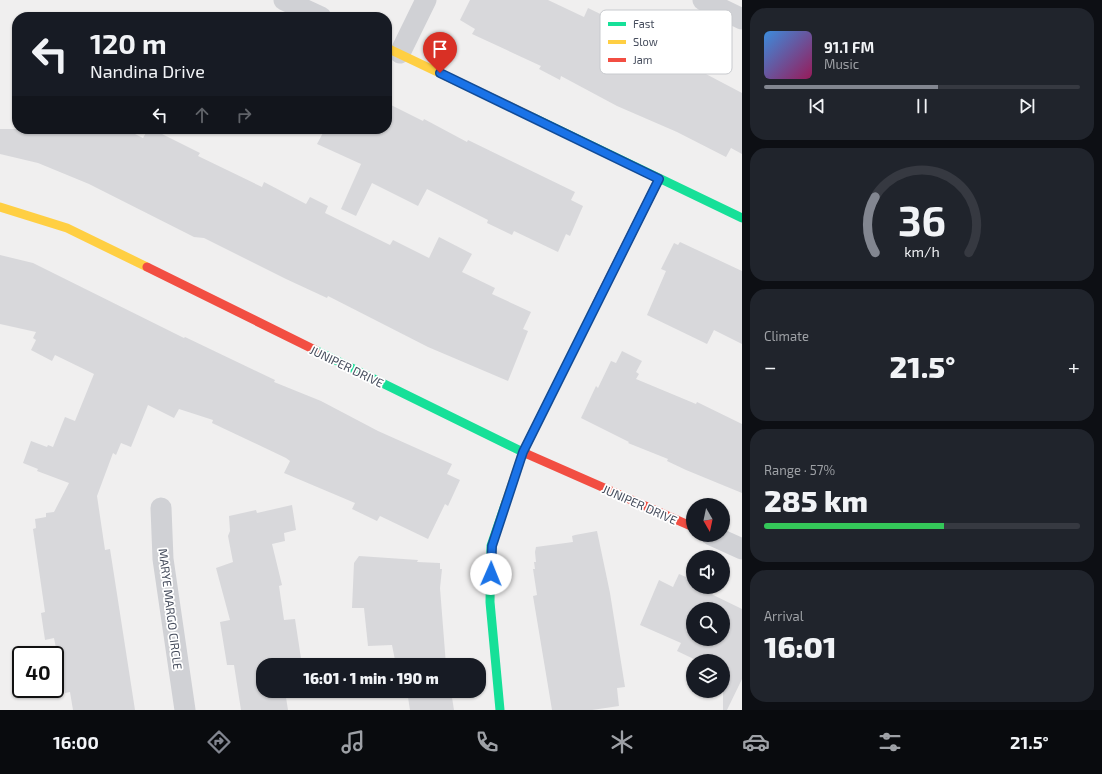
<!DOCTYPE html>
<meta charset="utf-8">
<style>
:root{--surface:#171b24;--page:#20242c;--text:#f1f3f6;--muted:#9ea1a6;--line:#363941;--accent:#828690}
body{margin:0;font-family:"Exo 2",sans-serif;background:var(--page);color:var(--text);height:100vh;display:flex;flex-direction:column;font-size:15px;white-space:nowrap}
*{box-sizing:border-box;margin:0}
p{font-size:13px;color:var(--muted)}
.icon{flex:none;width:22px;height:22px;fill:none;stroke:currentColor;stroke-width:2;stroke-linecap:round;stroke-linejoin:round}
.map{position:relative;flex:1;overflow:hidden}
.details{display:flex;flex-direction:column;gap:8px;padding:8px;background:#0d0f14;width:360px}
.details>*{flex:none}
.banner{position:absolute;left:12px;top:12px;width:380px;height:122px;border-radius:16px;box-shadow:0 1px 3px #0004;background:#171b24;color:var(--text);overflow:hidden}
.needle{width:26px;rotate:171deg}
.controls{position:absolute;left:686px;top:498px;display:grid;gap:8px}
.controls a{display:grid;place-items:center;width:44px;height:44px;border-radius:50%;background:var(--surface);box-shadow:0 1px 3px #0004;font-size:20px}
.speed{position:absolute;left:12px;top:646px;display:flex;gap:8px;font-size:20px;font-weight:700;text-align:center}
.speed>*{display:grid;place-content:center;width:52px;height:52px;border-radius:50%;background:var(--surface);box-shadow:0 1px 3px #0004;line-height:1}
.speed .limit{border:2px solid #111;border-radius:6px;background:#fff;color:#111}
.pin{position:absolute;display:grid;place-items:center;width:34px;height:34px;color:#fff;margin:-41px -17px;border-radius:50% 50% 50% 0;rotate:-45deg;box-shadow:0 0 4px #0007}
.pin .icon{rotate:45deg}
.me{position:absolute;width:44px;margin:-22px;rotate:1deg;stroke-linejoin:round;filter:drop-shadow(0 0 3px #0008)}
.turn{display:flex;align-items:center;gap:14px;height:84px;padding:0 12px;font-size:18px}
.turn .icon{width:52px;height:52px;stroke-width:2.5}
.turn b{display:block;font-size:28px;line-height:34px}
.lanes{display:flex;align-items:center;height:38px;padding:0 12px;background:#0003;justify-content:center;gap:20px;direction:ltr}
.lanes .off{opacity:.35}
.big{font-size:30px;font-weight:800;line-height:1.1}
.details .card{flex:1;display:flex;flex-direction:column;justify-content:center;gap:6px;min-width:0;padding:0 14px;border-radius:16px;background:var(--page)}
.details .dial{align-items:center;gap:0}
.dial svg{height:104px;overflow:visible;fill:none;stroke:var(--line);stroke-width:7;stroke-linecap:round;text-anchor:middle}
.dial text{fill:var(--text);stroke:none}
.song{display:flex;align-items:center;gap:12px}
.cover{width:48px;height:48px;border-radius:6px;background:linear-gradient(135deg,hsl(210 70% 55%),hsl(330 70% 35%))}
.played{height:4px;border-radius:2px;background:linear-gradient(90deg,var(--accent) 55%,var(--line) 55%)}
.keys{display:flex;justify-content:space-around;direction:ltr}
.heat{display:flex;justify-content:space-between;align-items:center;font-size:22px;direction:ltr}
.charge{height:6px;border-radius:3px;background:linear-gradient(90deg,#34c759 57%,var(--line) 0)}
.trip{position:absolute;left:256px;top:658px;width:230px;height:40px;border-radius:16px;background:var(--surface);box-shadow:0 1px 3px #0004;font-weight:800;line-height:40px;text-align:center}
.tab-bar{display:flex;height:64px;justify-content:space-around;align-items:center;background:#090b0e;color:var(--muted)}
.tab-bar .icon{width:28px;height:28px}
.tab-bar .active{color:var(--accent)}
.tab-bar b{font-size:18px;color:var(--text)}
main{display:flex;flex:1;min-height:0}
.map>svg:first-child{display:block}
</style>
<main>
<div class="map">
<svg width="742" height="710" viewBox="0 0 742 710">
<rect width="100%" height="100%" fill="#f0efef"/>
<!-- building -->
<g fill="#d8d8db" fill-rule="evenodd">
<polygon points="470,0 548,0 584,17 588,8 619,23 622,17 666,38 672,27 694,38 687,52 690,54 685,63 742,93 742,154 731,148 726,157 677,132 617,106 561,76 560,80 539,69 541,66 472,34 475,29 460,20"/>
<polygon points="387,103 423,121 424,119 467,142 468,140 575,192 571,200 583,206 570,236 566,234 558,252 514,231 512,235 487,223 488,220 427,189 418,206 372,183 356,216 341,209 361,164 317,144 325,129 387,129"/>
<polygon points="0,129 125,129 143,138 148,129 152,129 200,153 198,156 262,187 264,182 306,204 310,197 328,206 325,213 390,245 393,240 429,258 439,237 472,254 462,272 495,288 492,294 531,312 523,329 528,331 508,381 428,347 328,296 327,298 286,279 204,238 194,237 89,184 38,163 0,154"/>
<polygon points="680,242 742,271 742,344 714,330 707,344 647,315 666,271 661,269 674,243 678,245"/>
<polygon points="0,255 33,263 184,338 185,337 275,380 274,382 321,401 378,431 452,464 447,474 460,480 448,506 445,504 428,539 380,516 377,521 352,509 355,503 284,473 290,461 286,458 212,423 213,420 179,409 174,418 148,405 131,447 121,443 116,455 113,453 97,496 105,550 110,549 135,710 73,710 70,692 65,693 54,638 45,640 41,613 45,612 33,529 36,528 35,519 46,517 46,513 54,512 69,483 37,471 38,469 23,463 31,441 47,447 48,445 53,447 65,417 75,421 94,374 55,355 52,361 31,350 36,340 33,338 36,332 0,324"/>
<polygon points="622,351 642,361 636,372 639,374 636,379 696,404 697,402 742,424 742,493 686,470 667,461 668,459 628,443 629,442 581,418 596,386 598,388 611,361 616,363"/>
<polygon points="292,505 296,530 284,533 285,541 272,544 282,585 279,586 284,620 295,619 302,665 263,665 263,691 285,691 288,710 241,710 234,665 227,665 220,622 230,620 216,568 233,562 228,536 230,531 229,516 256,510 257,513"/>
<polygon points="597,531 610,593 625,687 617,688 619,706 592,710 552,710 533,596 537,595 533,569 535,569 534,562 536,562 535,552 536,547 573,542 572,536 575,535"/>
<polygon points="359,556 418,560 417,562 440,563 440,569 442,569 440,588 446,665 396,665 392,645 368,646 364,608 352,608 354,563"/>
<path d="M679,574L693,580V588L705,591L742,609V679L727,710H723V661H698L677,651L681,643L640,625L659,580L673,587ZM693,609H723V639H693Z"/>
<polygon points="407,691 451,691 454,710 410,710"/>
</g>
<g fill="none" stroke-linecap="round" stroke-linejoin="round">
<!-- street -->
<g stroke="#d0d1d5" stroke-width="21">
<polyline points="284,0 321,17"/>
<polyline points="703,0 742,19"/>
<polyline points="400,53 426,0"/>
<polyline points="161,508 163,559 185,710"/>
<polyline points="711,535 742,549"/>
</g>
<!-- fast -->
<g stroke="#16e098" stroke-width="9">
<polyline points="532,117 742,218"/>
<polyline points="315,350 527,454"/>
<polyline points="500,710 490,602 491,546 506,502"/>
</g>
<!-- slow -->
<g stroke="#ffcf43" stroke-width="9">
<polyline points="387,48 532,117"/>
<polyline points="0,207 67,228 147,267"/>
<polyline points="506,502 523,452 597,303"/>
</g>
<!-- jam -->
<g stroke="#f24e42" stroke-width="9">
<polyline points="147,267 315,350"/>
<polyline points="597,303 659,179"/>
<polyline points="527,454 693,527"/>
</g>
</g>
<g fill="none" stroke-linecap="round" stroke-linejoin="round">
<!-- route casing -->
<g stroke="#114b97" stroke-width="10">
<polyline id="route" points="440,73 659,179 523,452 492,546 491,574"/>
</g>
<!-- route -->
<use href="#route" stroke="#1a73e8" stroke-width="7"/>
</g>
<g text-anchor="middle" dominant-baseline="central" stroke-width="3.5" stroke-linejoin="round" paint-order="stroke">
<!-- street labels -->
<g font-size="12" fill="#464d5d" stroke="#fff">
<text transform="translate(347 366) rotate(26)">JUNIPER DRIVE</text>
<text transform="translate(640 504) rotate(24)">JUNIPER DRIVE</text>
<text transform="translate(171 609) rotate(83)">MARYE MARGO CIRCLE</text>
</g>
</g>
<!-- legend -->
<rect x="600" y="10" width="132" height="64" rx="6" fill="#fff" stroke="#c8cace" stroke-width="1"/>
<rect x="608" y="22" width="18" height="4" fill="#16e098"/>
<rect x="608" y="40" width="18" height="4" fill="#ffcf43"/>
<rect x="608" y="58" width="18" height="4" fill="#f24e42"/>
<g font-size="11" fill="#464d5d">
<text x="633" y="28">Fast</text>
<text x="633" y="46">Slow</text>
<text x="633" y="64">Jam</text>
</g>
</svg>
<div class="controls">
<a><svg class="needle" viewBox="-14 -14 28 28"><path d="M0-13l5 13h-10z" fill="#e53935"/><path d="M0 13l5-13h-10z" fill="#9ea1a6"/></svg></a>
<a><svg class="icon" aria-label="sound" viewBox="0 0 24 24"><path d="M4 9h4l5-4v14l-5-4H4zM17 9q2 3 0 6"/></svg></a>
<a><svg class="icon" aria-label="search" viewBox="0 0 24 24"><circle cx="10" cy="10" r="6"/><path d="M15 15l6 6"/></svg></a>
<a><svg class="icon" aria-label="layers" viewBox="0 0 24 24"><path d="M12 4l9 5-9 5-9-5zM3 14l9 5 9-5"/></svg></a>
</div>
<div class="speed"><div class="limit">40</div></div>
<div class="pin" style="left:440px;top:73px;background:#d93025"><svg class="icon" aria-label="arrive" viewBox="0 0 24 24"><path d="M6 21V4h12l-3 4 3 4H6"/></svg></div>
<svg class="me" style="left:491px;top:574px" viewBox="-20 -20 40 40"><circle r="19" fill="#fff"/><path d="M0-13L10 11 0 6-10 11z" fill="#1a73e8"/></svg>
<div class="trip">16:01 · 1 min · 190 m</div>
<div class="banner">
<div class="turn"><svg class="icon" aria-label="left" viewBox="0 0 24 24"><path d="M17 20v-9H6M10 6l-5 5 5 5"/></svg><div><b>120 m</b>Nandina Drive</div></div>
<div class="lanes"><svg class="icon" aria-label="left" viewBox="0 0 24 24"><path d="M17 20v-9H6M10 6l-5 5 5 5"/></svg><svg class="icon off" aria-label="ahead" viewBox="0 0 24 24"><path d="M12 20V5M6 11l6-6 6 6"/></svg><svg class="icon off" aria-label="right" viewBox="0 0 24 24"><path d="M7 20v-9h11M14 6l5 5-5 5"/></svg></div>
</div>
</div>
<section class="details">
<div class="card">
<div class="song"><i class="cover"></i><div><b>91.1 FM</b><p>Music</p></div></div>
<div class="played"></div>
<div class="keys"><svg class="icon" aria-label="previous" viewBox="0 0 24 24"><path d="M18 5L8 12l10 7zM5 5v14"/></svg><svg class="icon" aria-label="pause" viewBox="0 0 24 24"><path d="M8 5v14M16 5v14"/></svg><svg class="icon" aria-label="next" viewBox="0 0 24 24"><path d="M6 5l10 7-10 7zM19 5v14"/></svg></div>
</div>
<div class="card dial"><svg viewBox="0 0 100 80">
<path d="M14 69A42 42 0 1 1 86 69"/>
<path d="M14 69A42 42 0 0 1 14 26" stroke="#828690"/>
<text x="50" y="56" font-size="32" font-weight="700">36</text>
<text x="50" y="72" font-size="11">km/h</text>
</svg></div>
<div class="card"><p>Climate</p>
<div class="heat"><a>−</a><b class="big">21.5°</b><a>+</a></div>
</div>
<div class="card"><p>Range · 57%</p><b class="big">285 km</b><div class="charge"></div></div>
<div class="card"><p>Arrival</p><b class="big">16:01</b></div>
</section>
</main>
<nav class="tab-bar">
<b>16:00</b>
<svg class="icon active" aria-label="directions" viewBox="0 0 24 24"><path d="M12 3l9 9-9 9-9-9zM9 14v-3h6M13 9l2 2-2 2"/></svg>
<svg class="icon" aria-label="music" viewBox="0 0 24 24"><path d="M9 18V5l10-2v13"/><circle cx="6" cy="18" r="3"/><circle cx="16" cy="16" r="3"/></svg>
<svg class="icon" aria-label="phone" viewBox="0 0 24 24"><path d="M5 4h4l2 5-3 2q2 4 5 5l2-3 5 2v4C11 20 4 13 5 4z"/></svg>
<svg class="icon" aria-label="climate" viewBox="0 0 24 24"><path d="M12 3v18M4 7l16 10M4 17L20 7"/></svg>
<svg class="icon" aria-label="car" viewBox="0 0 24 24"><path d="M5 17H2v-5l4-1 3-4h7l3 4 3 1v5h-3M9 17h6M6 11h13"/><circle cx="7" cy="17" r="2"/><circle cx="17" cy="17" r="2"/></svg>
<svg class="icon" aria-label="filters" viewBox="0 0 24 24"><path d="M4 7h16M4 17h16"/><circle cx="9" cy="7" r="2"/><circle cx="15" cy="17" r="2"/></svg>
<b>21.5°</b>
</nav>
